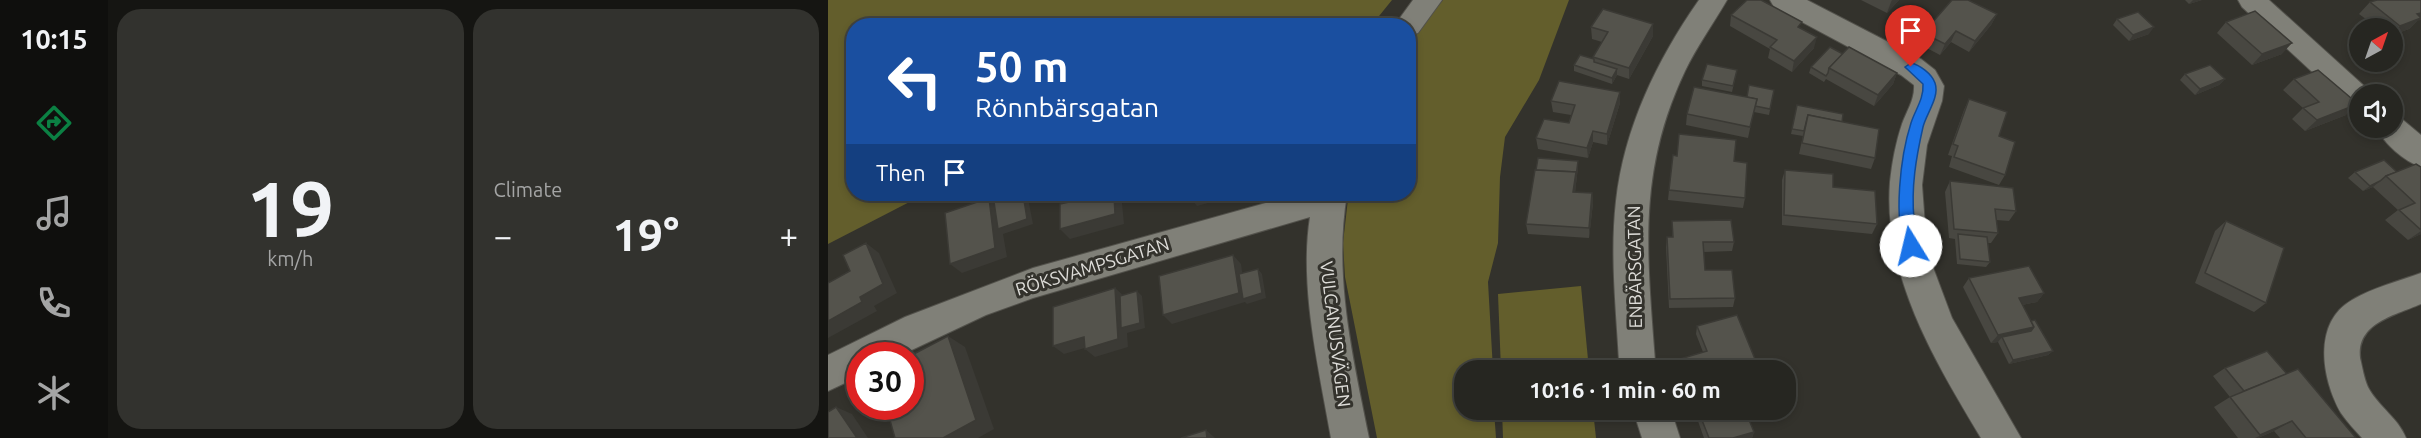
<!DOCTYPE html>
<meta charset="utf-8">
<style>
:root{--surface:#262621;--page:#32322e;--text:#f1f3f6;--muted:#a4a5a5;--line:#42433f;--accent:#0b8043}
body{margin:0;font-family:Ubuntu,sans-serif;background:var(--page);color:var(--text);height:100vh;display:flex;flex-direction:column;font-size:22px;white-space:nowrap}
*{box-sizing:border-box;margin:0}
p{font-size:20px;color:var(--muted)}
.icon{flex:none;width:33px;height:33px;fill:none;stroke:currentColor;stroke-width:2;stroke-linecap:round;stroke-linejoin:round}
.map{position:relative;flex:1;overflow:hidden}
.sheet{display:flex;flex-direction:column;gap:9px;padding:9px;background:#151512;width:720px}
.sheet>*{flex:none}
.top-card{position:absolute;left:18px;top:18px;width:570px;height:183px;border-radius:24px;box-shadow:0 3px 9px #0003,0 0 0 2px var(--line);background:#1a4fa0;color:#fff;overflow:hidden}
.needle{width:39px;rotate:40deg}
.fabs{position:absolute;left:1521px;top:18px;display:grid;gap:12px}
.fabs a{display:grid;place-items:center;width:54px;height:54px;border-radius:50%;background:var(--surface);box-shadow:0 3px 9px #0003,0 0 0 2px var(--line);font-size:30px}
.speed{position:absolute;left:18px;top:342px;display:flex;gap:12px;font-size:30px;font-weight:700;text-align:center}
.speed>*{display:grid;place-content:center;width:78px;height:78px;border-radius:50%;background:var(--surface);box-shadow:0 3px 9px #0003,0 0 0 2px var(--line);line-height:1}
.speed .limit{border:9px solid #d22;background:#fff;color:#111}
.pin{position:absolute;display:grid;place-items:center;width:51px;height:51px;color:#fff;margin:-62px -26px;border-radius:50% 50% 50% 0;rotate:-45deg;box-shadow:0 0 6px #0007}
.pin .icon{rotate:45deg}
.me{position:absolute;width:66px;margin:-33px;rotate:351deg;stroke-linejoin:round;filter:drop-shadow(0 0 4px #0008)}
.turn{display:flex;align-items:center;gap:21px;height:126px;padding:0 30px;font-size:27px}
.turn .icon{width:78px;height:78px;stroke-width:2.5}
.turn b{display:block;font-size:42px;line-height:51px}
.then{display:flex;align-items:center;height:57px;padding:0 30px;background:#0003;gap:12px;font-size:22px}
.big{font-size:45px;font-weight:700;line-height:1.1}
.sheet .tile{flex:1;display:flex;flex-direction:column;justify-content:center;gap:9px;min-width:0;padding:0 21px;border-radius:24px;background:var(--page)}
.sheet .dial{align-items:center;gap:0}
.dial b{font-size:78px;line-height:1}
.heat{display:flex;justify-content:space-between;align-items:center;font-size:33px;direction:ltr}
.sheet .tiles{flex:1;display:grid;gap:9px;grid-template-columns:repeat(2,1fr)}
.trip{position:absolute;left:626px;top:360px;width:342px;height:60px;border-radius:24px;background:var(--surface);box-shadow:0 3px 9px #0003,0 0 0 2px var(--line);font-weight:700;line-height:60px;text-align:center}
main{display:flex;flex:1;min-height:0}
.tab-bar{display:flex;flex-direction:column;width:108px;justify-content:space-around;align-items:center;background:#0f0f0d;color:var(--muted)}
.tab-bar .icon{width:42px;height:42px}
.tab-bar .selected{color:var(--accent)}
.tab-bar b{font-size:27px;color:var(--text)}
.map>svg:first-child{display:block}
</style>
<main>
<nav class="tab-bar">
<b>10:15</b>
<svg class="icon selected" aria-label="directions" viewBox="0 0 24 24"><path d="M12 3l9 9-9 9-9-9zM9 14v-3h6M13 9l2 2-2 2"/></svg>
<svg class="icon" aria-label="music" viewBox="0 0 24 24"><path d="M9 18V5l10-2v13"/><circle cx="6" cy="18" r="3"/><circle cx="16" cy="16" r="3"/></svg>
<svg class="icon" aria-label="phone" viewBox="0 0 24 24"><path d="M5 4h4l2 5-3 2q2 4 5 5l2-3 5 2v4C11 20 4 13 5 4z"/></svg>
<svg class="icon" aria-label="climate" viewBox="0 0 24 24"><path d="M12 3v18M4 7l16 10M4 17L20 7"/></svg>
</nav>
<section class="sheet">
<div class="tiles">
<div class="tile dial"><b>19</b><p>km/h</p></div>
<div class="tile"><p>Climate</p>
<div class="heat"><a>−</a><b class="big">19°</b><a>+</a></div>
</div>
</div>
</section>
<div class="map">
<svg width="1593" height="438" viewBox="0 0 1593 438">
<rect width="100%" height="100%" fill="#33322c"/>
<!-- green -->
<g fill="#635e2c">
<polygon points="0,0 564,0 543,26 26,26 26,194 97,194 0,244"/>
<polygon points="615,0 741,0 711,80 677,137 672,177 670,243 660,282 665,370 636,370 636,410 666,410 668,438 549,438 517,277 515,243 520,199 521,194 580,194 581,41"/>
<polygon points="753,286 761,370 673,370 670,294"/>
<polygon points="674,410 765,410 768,438 675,438"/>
</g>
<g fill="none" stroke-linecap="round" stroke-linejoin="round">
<!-- minor casing -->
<g stroke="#52514b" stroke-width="2">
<g id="minor">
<polygon points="585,0 614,0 590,33 580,36 580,26 566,26"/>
<path d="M871,0H899C885,24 869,46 857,71C809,172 819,254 827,361L830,370H794L791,361C788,308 782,254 788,201C796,128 829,60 871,0Z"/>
<path d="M942,0H979L1093,59L1107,70L1116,86L1114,101L1099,145L1094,185L1098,239L1106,270L1124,318L1193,438H1153C1107,361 1055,276 1062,182C1064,162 1068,142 1074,124C1079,110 1087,99 1086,85L1073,75L946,7Z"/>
<polygon points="1410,0 1441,0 1545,94 1532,94 1532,109 1521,106 1414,7"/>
<path d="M1564,116L1575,120L1593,135V167C1576,161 1556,144 1549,128H1564Z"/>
<path d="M470,194H519C505,276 525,358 541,438H503C491,369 471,287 482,217L205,298L158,315L71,356H32V376L0,391V355L77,317L205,268Z"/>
<path d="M1593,273V304C1565,316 1525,324 1533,362C1535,371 1537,382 1541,389C1552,408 1570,418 1578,438H1534C1527,430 1519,422 1513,413C1494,379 1484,323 1524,300C1544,288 1571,281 1593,273Z"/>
<polygon points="805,410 843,410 852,438 814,438"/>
</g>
</g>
<!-- minor -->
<use href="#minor" fill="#808078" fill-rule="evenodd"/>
</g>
<!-- wall -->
<g fill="#484741">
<polygon points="1033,0 1071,0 1059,13"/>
<polygon points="1357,0 1374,0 1361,4"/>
<polygon points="1542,2 1589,21 1581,29 1564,35 1564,28 1550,28 1531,14"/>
<polygon points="1169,14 1163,25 1141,52 1123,42 1112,55 1091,44 1095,33"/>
<polygon points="903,15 973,28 986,48 964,72 940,58 942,49 902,26"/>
<polygon points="1289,19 1321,34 1301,41 1285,25"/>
<polygon points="1398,22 1454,54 1424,65 1389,33"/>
<polygon points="763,27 825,36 801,79 789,75 784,84 746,71 746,65 766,59 765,57 774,42 764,39"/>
<polygon points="1015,54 1069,73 1065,84 1046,106 998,79 996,82 981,73 983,67"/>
<polygon points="909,70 904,92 874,86 874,80"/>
<polygon points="1357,74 1397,79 1391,85 1367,95 1352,80"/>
<polygon points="1466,79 1518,115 1477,131 1464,119 1475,108 1455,90"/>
<polygon points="946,90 941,115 926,112 926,110 920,138 858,125 859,114"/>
<polygon points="792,92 792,103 779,145 765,142 760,158 710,149 708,138 741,123 743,115 725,112 723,101"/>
<polygon points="1141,99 1171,136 1177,175 1171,185 1121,167 1124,156 1120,155 1136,110"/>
<polygon points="969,105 1014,122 1047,158 1043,169 971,154 975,136 963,134"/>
<polygon points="750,161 750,167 747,192 764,193 765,203 761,238 700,234 698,224"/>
<polygon points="1593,167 1593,234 1580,240 1557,220 1570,210 1545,187 1535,191 1520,178 1527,172 1569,172"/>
<polygon points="957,170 1005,187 1049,224 1044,234 954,225 954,180"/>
<polygon points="1122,181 1188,211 1181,221 1168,220 1170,233 1163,243 1160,243 1162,262 1158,267 1129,264 1127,239 1121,238 1117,192"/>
<polygon points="841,190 917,198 915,208 840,200"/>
<polygon points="844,221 906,242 904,251 876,252 877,270 907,298 905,307 841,308 838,247 839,237 844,237"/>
<polygon points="1398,221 1438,303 1426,312 1367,283 1387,231"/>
<polygon points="1141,278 1216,293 1209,302 1194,305 1203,321 1225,351 1220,355 1181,364 1170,342 1163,343 1135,287"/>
<polygon points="869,326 927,370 853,370 851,367 852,359 875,352 868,334"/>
<polygon points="1397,368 1459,374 1528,438 1452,438 1446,431 1430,438 1410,438 1386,407 1402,397 1385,376"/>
<polygon points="866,410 917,410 926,432 924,438 876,438"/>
</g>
<!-- shaded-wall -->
<g fill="#3b3a35">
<polygon points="1064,0 1071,0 1059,13 1063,2"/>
<polygon points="1365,0 1374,0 1361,4"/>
<polygon points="1593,13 1593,20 1589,21 1581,29 1564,35 1564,33 1572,26 1589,14"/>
<polygon points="1169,14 1163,25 1141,52 1147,41"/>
<polygon points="825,24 825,36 801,79 801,68"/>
<polygon points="1326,27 1321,34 1301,41 1305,35"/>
<polygon points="1128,31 1123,42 1112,55 1117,44"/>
<polygon points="989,37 986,48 964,72 966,61"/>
<polygon points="1464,43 1454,54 1424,65 1434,54"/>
<polygon points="789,69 789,75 784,84 784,78"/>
<polygon points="1069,73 1065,84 1046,106 1050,95"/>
<polygon points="1397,79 1391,85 1367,95 1372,89"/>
<polygon points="792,92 792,103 779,145 779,134"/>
<polygon points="1530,104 1518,115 1477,131 1489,120"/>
<polygon points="765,131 765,142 760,158 759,148"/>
<polygon points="750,161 750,167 746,202 745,192"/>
<polygon points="1552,181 1545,187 1535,191 1542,186"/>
<polygon points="764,193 765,203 761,238 761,228"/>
<polygon points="195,194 200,198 205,224 175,234 179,257 134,273 122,264 161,198 172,208"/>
<polygon points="286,194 324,194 324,195 294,203 296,224 242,239 232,229"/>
<polygon points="330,194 355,194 334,199"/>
<polygon points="370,194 413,194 369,206 361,196"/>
<polygon points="1593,231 1593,234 1580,240"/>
<polygon points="38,243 51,253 69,293 46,306 49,311 0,338 0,321 32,297"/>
<polygon points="405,255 413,264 418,299 430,269 434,274 438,298 419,304 417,302 344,324 335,315"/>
<polygon points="287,288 297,297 309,291 314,296 317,328 299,333 300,347 267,357 257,349"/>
<polygon points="1216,293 1209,302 1184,307 1191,298"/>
<polygon points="1206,327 1198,335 1174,337 1170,342 1163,343 1170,335"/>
<polygon points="120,336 137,347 166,429 150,438 115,438"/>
<polygon points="256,337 267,345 236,354 225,346"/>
<polygon points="1225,351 1220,355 1181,364 1185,360"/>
<polygon points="929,364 927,370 905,370"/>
<polygon points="8,407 24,414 40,438 29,438"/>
<polygon points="1464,421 1446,431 1430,438 1427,438"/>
<polygon points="378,430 386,437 387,438 379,438"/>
<polygon points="926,432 924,438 905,438"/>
</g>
<!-- building -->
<g fill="#54534c" stroke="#3b3a35" stroke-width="1.5">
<polygon points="919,0 933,0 974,22 970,27 989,37 966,61 942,47 949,40 903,15"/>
<polygon points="1124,0 1140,0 1169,14 1147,41 1128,31 1117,44 1095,33"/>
<polygon points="1549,0 1593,0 1593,13 1589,14 1593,18 1572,26 1542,2"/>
<polygon points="775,9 825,24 801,68 765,57 780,32 763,27"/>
<polygon points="1427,11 1464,43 1434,54 1398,22"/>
<polygon points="1310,12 1326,27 1305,35 1289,19"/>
<polygon points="1002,47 1015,54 1001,68 1000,73 998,76 983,67"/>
<polygon points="1021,47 1069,73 1050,95 1001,68"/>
<polygon points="752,55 766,59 766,62 789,69 784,78 746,65"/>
<polygon points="879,64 909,70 905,86 874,80"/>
<polygon points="1382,65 1397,79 1372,89 1357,74"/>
<polygon points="1490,70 1530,104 1489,120 1475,108 1491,102 1466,79"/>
<polygon points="731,81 792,92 779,134 765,131 759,148 708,138 716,119 741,123 747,105 723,101"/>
<polygon points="921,85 946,90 942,109 927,106 929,99 919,97"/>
<polygon points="866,87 929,99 922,127 859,114"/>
<polygon points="1141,99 1179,112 1171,136 1187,142 1177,175 1126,157 1130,146 1125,144"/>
<polygon points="969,105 1015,114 1014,122 980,115 976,131 964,129"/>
<polygon points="980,115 1051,129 1047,158 974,143"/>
<polygon points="851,134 908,140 906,161 919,163 917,198 841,190 845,155 849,156"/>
<polygon points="710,158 750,161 748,177 748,172 708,170"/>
<polygon points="1556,160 1569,172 1558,176 1552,181 1542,186 1527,172"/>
<polygon points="1588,164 1593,167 1593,230 1571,210 1587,203 1558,176"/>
<polygon points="707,170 748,172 745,192 764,193 761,228 698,224"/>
<polygon points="957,170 1005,174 1005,187 1047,191 1049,224 956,215"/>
<polygon points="1122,181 1185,188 1188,211 1167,209 1170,233 1126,229"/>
<polygon points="191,194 195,194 199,219 170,229 166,202"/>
<polygon points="245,194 286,194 287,214 232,229 232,204 246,201"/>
<polygon points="289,194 307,194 290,198"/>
<polygon points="361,194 370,194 361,196"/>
<polygon points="161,198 167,248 122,264 117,213"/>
<polygon points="903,220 906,242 875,242 877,270 904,270 907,298 842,299 839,237 845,237 844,221"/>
<polygon points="1398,221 1456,248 1438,303 1377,273"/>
<polygon points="1130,234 1159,237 1162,262 1132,259"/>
<polygon points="38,243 55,284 32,297 34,302 0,321 0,283 22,271 15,255"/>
<polygon points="405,255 411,293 335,315 331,276"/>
<polygon points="1201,266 1216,293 1191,298 1206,327 1170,335 1141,278"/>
<polygon points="430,269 434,293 415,299 411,274"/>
<polygon points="287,288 290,339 257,349 256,337 225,346 225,307"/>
<polygon points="309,291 312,323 293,328 292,296"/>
<polygon points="909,315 929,364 905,370 857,370 852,359 879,351 869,326"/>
<polygon points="1207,320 1225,351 1185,360 1174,337 1203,331 1206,327 1203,321"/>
<polygon points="120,336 148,420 115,438 67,438 58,406 82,406 82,356"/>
<polygon points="1439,351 1459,374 1416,391 1397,368"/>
<polygon points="1470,369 1528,438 1478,438 1464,421 1432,435 1402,397"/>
<polygon points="8,407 29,438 0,438 0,412"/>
<polygon points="870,410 917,410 926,432 905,438 881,438"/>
<polygon points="378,430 379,438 353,438"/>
</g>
<!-- route -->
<path fill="#1a73e8" stroke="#114b97" stroke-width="1.5" d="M1083,63C1092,65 1104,74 1107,83C1112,97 1098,114 1095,127C1088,158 1083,187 1086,219C1087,229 1093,242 1088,251H1079C1064,221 1073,154 1083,123C1087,110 1096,99 1095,84L1077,67Z"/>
<g text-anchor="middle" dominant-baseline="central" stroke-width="6" stroke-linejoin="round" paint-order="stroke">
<!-- street labels -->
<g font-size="18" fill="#deddd9" stroke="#33322c">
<text transform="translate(264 266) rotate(-17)">RÖKSVAMPSGATAN</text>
<text transform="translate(806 267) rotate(-91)">ENBÄRSGATAN</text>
<text transform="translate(508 334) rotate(83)">VULCANUSVÄGEN</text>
</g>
</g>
</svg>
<div class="fabs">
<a><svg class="needle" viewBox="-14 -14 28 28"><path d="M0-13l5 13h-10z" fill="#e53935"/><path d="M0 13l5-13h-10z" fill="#a4a5a5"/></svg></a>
<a><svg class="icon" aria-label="sound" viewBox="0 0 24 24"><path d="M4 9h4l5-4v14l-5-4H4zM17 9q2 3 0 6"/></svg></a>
</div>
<div class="speed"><div class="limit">30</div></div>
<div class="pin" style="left:1083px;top:67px;background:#d93025"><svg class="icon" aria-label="arrive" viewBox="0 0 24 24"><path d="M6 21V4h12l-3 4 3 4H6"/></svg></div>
<svg class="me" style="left:1083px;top:246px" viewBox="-20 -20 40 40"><circle r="19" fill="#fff"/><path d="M0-13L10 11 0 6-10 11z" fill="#1a73e8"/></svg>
<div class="trip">10:16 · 1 min · 60 m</div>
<div class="top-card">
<div class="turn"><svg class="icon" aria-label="left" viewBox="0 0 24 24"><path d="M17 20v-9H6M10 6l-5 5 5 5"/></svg><div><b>50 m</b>Rönnbärsgatan</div></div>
<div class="then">Then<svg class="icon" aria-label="arrive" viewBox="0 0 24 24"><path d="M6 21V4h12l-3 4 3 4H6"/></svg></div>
</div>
</div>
</main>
